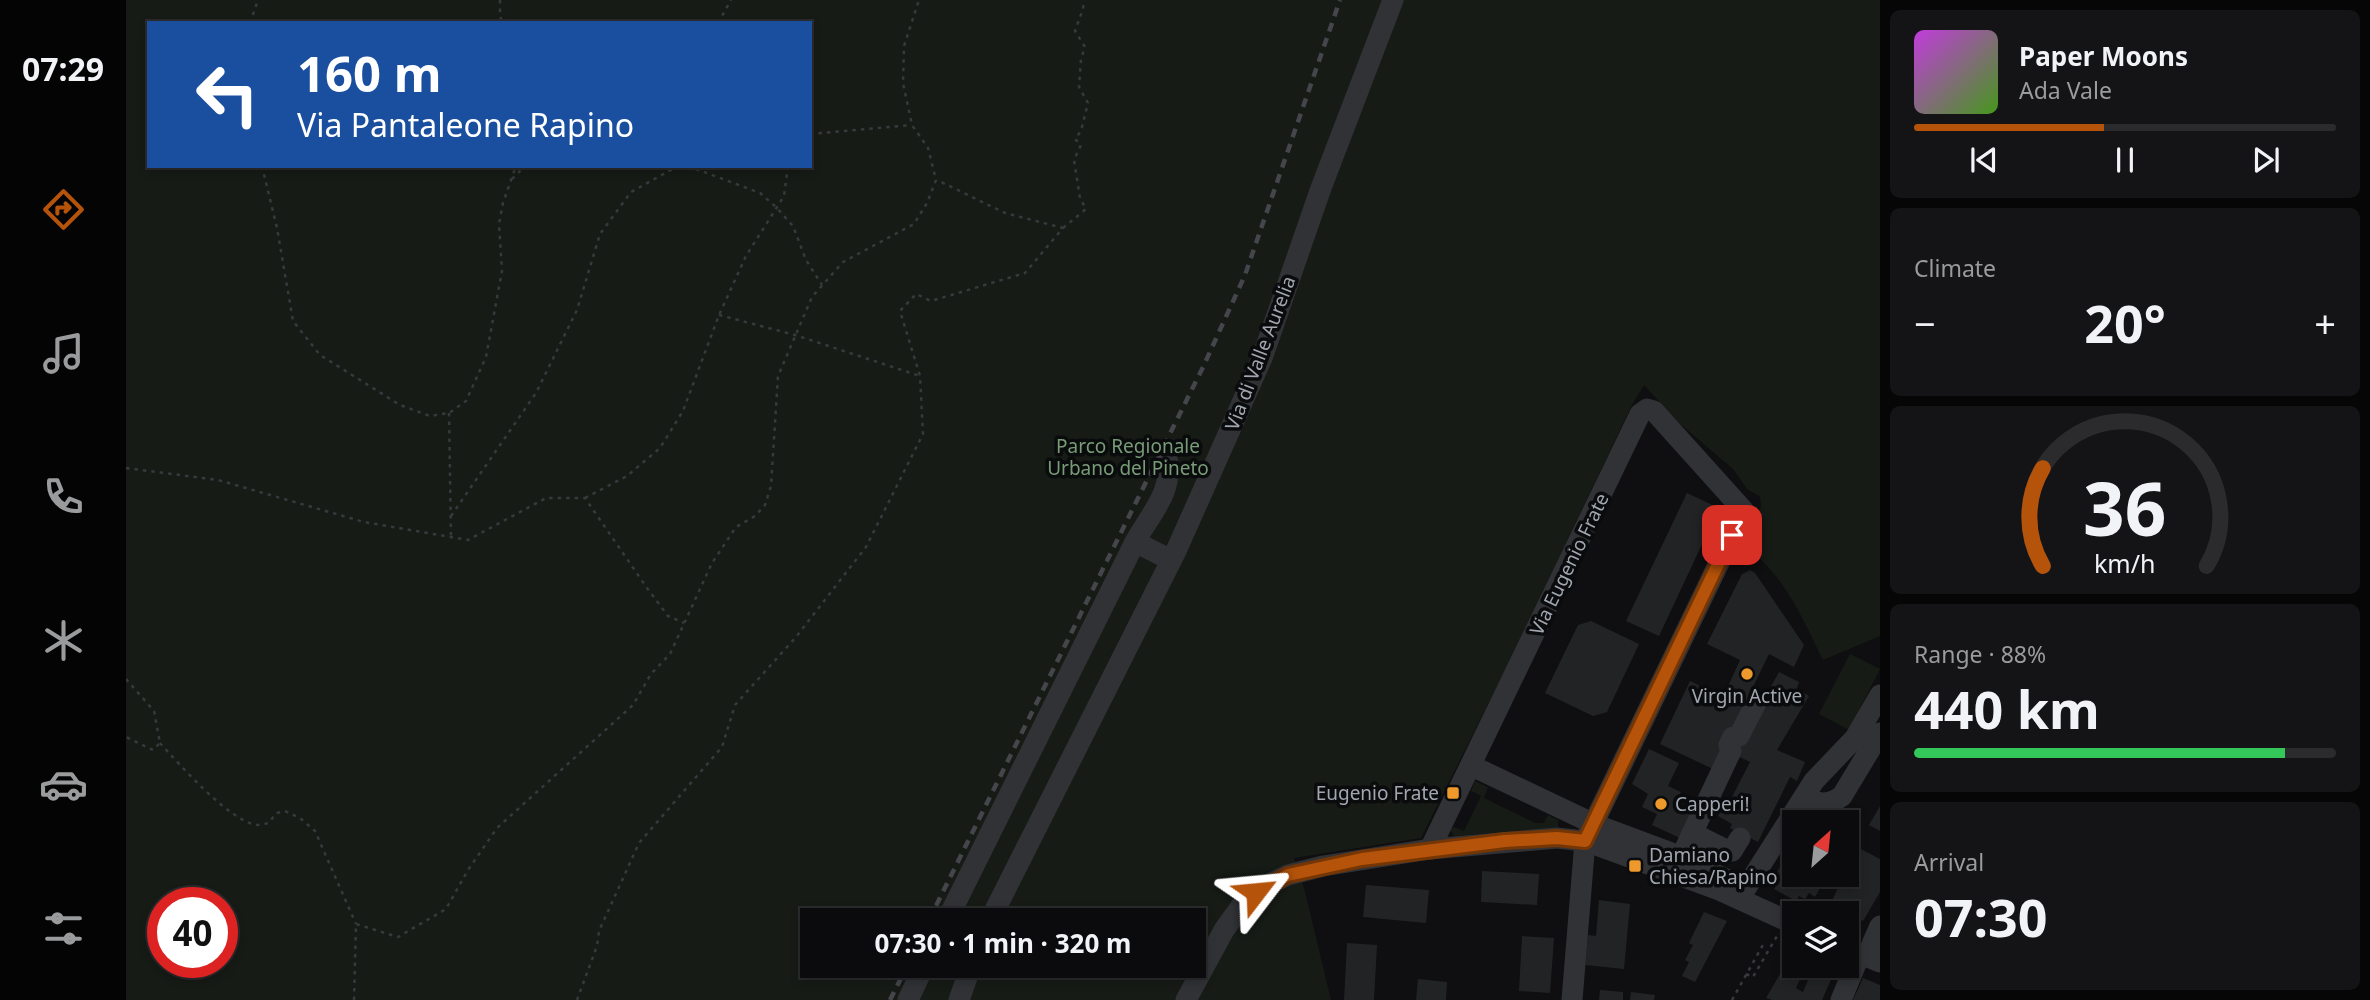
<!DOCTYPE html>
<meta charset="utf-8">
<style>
:root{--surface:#0b0b0d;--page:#141416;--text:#f1f3f6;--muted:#9a9b9d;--line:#2b2b2e;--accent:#b45309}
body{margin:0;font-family:"Noto Sans",sans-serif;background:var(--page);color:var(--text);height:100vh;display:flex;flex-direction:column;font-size:26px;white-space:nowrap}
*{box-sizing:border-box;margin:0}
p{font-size:23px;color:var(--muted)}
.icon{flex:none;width:38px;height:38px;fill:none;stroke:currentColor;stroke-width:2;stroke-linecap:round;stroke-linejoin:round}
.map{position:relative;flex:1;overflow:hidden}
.drawer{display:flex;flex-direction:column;gap:10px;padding:10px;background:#060607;width:490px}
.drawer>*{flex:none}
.top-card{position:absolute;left:21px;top:21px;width:665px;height:147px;border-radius:0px;box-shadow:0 4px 10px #0003,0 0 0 2px var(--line);background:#1a4fa0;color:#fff;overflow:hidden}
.needle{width:46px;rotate:27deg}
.tools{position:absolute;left:1656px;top:810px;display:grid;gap:14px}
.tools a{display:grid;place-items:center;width:77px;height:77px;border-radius:0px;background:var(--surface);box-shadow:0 4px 10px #0003,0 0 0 2px var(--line);font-size:35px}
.speed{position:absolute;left:21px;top:887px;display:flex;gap:14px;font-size:35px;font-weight:700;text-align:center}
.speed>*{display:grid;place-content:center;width:91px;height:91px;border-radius:50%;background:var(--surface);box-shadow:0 4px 10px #0003,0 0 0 2px var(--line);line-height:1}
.speed .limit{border:10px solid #d22;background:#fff;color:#111}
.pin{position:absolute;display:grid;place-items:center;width:60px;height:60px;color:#fff;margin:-30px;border-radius:14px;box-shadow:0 4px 10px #0006}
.me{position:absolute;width:77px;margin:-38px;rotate:61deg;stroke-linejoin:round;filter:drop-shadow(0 0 5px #0008)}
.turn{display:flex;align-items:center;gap:24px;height:147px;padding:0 35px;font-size:32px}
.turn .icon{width:91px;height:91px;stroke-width:2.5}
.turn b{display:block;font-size:49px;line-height:60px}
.big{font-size:52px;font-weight:700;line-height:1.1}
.drawer .widget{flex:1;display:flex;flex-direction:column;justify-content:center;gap:10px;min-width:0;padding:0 24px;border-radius:10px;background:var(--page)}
.drawer .dial{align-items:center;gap:0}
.dial svg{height:182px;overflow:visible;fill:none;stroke:var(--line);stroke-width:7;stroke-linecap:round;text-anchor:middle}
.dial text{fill:var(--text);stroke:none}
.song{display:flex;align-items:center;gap:21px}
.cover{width:84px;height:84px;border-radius:10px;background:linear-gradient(135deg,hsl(290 70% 55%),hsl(100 70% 35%))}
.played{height:7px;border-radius:4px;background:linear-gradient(90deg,var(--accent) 45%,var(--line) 45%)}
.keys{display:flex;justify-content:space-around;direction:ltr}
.heat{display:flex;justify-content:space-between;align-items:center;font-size:38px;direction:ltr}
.charge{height:10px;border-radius:5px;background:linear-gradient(90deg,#34c759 88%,var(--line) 0)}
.trip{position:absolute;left:674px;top:908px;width:406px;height:70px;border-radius:0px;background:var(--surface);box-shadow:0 4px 10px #0003,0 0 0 2px var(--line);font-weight:700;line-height:70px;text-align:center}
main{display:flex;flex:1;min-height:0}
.dock{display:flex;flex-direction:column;width:126px;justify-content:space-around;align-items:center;background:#040405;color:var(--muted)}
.dock .icon{width:49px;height:49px}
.dock .active{color:var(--accent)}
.dock b{font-size:32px;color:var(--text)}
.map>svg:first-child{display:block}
</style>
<main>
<nav class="dock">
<b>07:29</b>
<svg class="icon active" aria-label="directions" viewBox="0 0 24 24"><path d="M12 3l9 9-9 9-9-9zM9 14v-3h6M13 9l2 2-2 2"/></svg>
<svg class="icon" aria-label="music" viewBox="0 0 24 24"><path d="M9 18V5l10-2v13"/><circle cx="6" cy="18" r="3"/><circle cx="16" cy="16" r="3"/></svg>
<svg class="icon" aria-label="phone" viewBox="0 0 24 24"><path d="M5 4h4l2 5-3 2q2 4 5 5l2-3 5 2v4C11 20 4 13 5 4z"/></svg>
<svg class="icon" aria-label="climate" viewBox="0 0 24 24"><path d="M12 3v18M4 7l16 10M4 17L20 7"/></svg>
<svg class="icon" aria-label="car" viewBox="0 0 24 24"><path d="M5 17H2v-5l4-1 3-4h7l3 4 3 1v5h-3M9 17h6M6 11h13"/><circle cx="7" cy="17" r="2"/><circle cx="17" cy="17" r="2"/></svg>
<svg class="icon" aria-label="filters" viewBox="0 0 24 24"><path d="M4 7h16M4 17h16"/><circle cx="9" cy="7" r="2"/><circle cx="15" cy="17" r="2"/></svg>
</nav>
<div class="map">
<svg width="1754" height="1000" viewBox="0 0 1754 1000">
<rect width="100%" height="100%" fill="#0f0f11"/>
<!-- green -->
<g fill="#161b16" fill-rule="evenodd">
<path d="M0,0H1754V636L1697,660C1676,618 1660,577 1621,548L1623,527L1635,508L1634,496L1622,490L1607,469L1552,422L1518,385L1506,405L1382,664L1295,838L1168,858L1178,888L1205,1000H0ZM23,23H684V166H23ZM37,903H96V962H37ZM686,920H1068V966H686Z"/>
<polygon points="1724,654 1754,669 1723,730 1693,714"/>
<polygon points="1349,781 1362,787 1358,798 1409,823 1418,823 1422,815 1432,820 1432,828 1328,836 1324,829 1328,827 1338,831 1355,796 1345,791"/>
</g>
<!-- building -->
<g fill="#222325" fill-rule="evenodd">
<polygon points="1561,493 1593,508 1533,636 1500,621"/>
<polygon points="1624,570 1629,573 1678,645 1668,667 1643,654 1587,769 1534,744 1564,681 1597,697 1614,660 1581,644 1616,574"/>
<polygon points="1465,621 1513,644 1481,712 1467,716 1419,693 1452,625"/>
<polygon points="1653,672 1673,682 1671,688 1683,696 1651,750 1679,762 1671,781 1664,777 1632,842 1604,828 1606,824 1592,816 1600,800 1602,802 1607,795 1624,762 1607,754"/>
<polygon points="1523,749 1553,763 1542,786 1555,792 1549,804 1566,812 1554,838 1526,825 1531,814 1516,807 1522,794 1506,784"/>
<polygon points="1754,806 1754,831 1743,825"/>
<polygon points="1731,847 1754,859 1754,892 1737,921 1704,905 1718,875 1720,875"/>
<polygon points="1668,850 1668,875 1697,875 1696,877 1699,879 1689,897 1683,893 1679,899 1673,896 1670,901 1648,889 1651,883 1646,881 1660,856 1663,858"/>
<polygon points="1356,871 1413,874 1411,905 1355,902"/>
<polygon points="1240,885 1303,890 1300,923 1237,917"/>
<polygon points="1473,900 1504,904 1498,969 1459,965 1462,935 1470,936"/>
<polygon points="1578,912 1601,921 1569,982 1556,976 1563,962 1559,960 1567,945 1563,943"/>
<polygon points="1396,936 1428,938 1424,993 1393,991"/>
<polygon points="1221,943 1251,945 1248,1000 1218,1000"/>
<path d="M1668,950V966H1711L1696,1000H1646L1640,998ZM1675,977L1682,980L1677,992L1670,988Z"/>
<polygon points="1737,978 1754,985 1754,1000 1727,1000"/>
<polygon points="1292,979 1321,982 1320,1000 1290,1000"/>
<polygon points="1474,990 1497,992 1497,1000 1473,1000"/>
<polygon points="1505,992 1529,995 1528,1000 1504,1000"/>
</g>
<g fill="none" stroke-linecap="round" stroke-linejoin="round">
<!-- path -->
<g stroke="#37393d" stroke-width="2.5" stroke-dasharray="3.5 5" stroke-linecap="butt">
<polyline points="374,0 374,16 377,23"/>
<polyline points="124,23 132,0"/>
<polyline points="592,23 605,0"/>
<polyline points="684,134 785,125"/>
<polyline points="136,166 151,228 167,321 194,355 274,405 304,416 323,413 340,401 360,357 376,271 373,224 377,203 390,166"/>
<polyline points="562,166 634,193 650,207 667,226 680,260 696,285"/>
<polyline points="386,179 399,166"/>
<polyline points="937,228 960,209 954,198 948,160 955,145 949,139 955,131 962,103 953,87 955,59 959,47 949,31 957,9 958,0"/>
<polyline points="593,315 669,335 794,376"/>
<polyline points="323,413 325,538"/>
<polyline points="0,468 92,480 238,522 342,540 420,498 459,498 521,588 542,616 558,623"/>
<polyline points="459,498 501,476 534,448 557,411 593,315 620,256 658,196 662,166"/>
<polyline points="325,516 410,393 451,310 474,234 505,192 552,166"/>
<polyline points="0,679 28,711 34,743 27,750 0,737"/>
<path d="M34,743C53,764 103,821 131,825C135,825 139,824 142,823L151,813L159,811L174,818L189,831L230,924"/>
<polyline points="1716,822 1726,812"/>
<polyline points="1620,974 1627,977 1651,936"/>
<polyline points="228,1000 230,924 272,937 320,909 342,870 371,828 507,705 525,674 544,654 586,563 610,527 629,516 639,505 645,486 652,376 686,297 717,262 788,224 801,203 810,180 802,148 786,125 777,83 778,46 793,0"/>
<polyline points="451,1000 471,946 473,931 513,843 596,747 609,705 670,637 740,547 797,434 794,376 774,311 790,294 805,301 899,273 937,228 879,213 811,180"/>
<polyline points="1606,1000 1638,943"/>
</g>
<!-- minor -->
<g stroke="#313236" stroke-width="21">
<path d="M1009,542C1024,514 1048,492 1041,458"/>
<polyline points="1346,766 1468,824 1543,852 1606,882"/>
<path d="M1679,797C1692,805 1704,805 1716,796L1754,733"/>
<polyline points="1566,833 1602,851 1606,851 1614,838"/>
<polyline points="1304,849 1514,414 1521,409 1528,411 1618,511 1459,841 1446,1000"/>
<polyline points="1555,857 1605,751 1603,745 1607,737 1613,736 1631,701"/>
<polyline points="1620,888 1688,781 1729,738 1754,695"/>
<polyline points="821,920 1009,542 1045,560"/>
<polyline points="864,920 1050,551 1136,358 1195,188 1267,0"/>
<polyline points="1746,944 1754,926"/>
<polyline points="1720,948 1754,962"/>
<polyline points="782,1000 798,966"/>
<polyline points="833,1000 845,966"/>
<polyline points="1060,1000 1098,930 1116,905 1137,887 1162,875 1197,866 1304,849 1431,838 1459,841 1593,890 1668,924"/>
<polyline points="1715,1000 1734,954"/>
</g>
<!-- rail -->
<g stroke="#44464b" stroke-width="4.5" stroke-dasharray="9 7" stroke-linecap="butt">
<polyline points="803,920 1078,365 1119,275 1214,0"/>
<polyline points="764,1000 781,966"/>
</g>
</g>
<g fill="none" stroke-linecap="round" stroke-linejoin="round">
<!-- route casing -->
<g stroke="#753606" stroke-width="18">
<polyline id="route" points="1130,892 1162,875 1236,859 1379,841 1431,838 1459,841 1606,535"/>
</g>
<!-- route -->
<use href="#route" stroke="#b45309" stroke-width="12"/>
</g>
<!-- markers -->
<g fill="#ed992c" stroke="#0a0b0c" stroke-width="2.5">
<circle cx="1621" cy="674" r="7"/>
<rect x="1320" y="786" width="14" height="14" rx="3.5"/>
<circle cx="1535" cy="804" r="7"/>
<rect x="1502" y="859" width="14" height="14" rx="3.5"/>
</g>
<g text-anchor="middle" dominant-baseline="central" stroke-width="7" stroke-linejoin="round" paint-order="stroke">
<!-- street labels -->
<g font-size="19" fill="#a1a7b1" stroke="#0a0b0c">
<text transform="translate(1134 353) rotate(-69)">Via di Valle Aurelia</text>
<text transform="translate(1443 564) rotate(-64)">Via Eugenio Frate</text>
</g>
<!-- park labels -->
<g font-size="19" fill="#799c78" stroke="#0a0b0c">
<text x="1002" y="446">Parco Regionale<tspan x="1002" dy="22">Urbano del Pineto</tspan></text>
</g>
<!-- poi labels -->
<g font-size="19" fill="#a1a7b1" stroke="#0a0b0c" text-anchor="start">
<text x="1621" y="696" text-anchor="middle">Virgin Active</text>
<text x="1313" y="793" text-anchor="end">Eugenio Frate</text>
<text x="1549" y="804">Capperi!</text>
<text x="1523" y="855">Damiano<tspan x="1523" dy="22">Chiesa/Rapino</tspan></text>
</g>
</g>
</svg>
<div class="tools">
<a><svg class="needle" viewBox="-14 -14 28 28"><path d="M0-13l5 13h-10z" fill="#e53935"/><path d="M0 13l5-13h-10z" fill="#9a9b9d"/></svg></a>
<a><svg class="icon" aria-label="layers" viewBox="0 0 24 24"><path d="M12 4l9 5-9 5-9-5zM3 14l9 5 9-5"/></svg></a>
</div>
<div class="speed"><div class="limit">40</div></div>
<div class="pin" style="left:1606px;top:535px;background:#d93025"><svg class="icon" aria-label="arrive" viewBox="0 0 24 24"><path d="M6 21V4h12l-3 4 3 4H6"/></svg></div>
<svg class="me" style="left:1130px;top:892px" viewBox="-20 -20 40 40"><path d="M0-17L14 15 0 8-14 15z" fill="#b45309" stroke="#fff" stroke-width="4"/></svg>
<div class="trip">07:30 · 1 min · 320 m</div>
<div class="top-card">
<div class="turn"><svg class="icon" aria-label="left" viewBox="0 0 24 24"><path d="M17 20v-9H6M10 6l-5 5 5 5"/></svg><div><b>160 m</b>Via Pantaleone Rapino</div></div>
</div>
</div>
<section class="drawer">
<div class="widget">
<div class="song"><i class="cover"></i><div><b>Paper Moons</b><p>Ada Vale</p></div></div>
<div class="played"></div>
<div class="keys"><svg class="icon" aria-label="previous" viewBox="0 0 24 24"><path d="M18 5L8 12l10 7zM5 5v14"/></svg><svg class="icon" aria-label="pause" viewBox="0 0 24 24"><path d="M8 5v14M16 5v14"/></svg><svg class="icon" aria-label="next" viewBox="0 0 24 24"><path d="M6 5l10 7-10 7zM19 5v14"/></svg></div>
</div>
<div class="widget"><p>Climate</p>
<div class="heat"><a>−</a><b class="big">20°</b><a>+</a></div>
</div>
<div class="widget dial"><svg viewBox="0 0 100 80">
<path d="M14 69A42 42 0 1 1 86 69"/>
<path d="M14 69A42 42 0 0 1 14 26" stroke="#b45309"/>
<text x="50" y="56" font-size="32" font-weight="700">36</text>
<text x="50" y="72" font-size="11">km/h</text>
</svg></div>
<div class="widget"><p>Range · 88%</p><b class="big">440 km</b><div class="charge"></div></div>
<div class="widget"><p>Arrival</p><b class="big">07:30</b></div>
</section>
</main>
